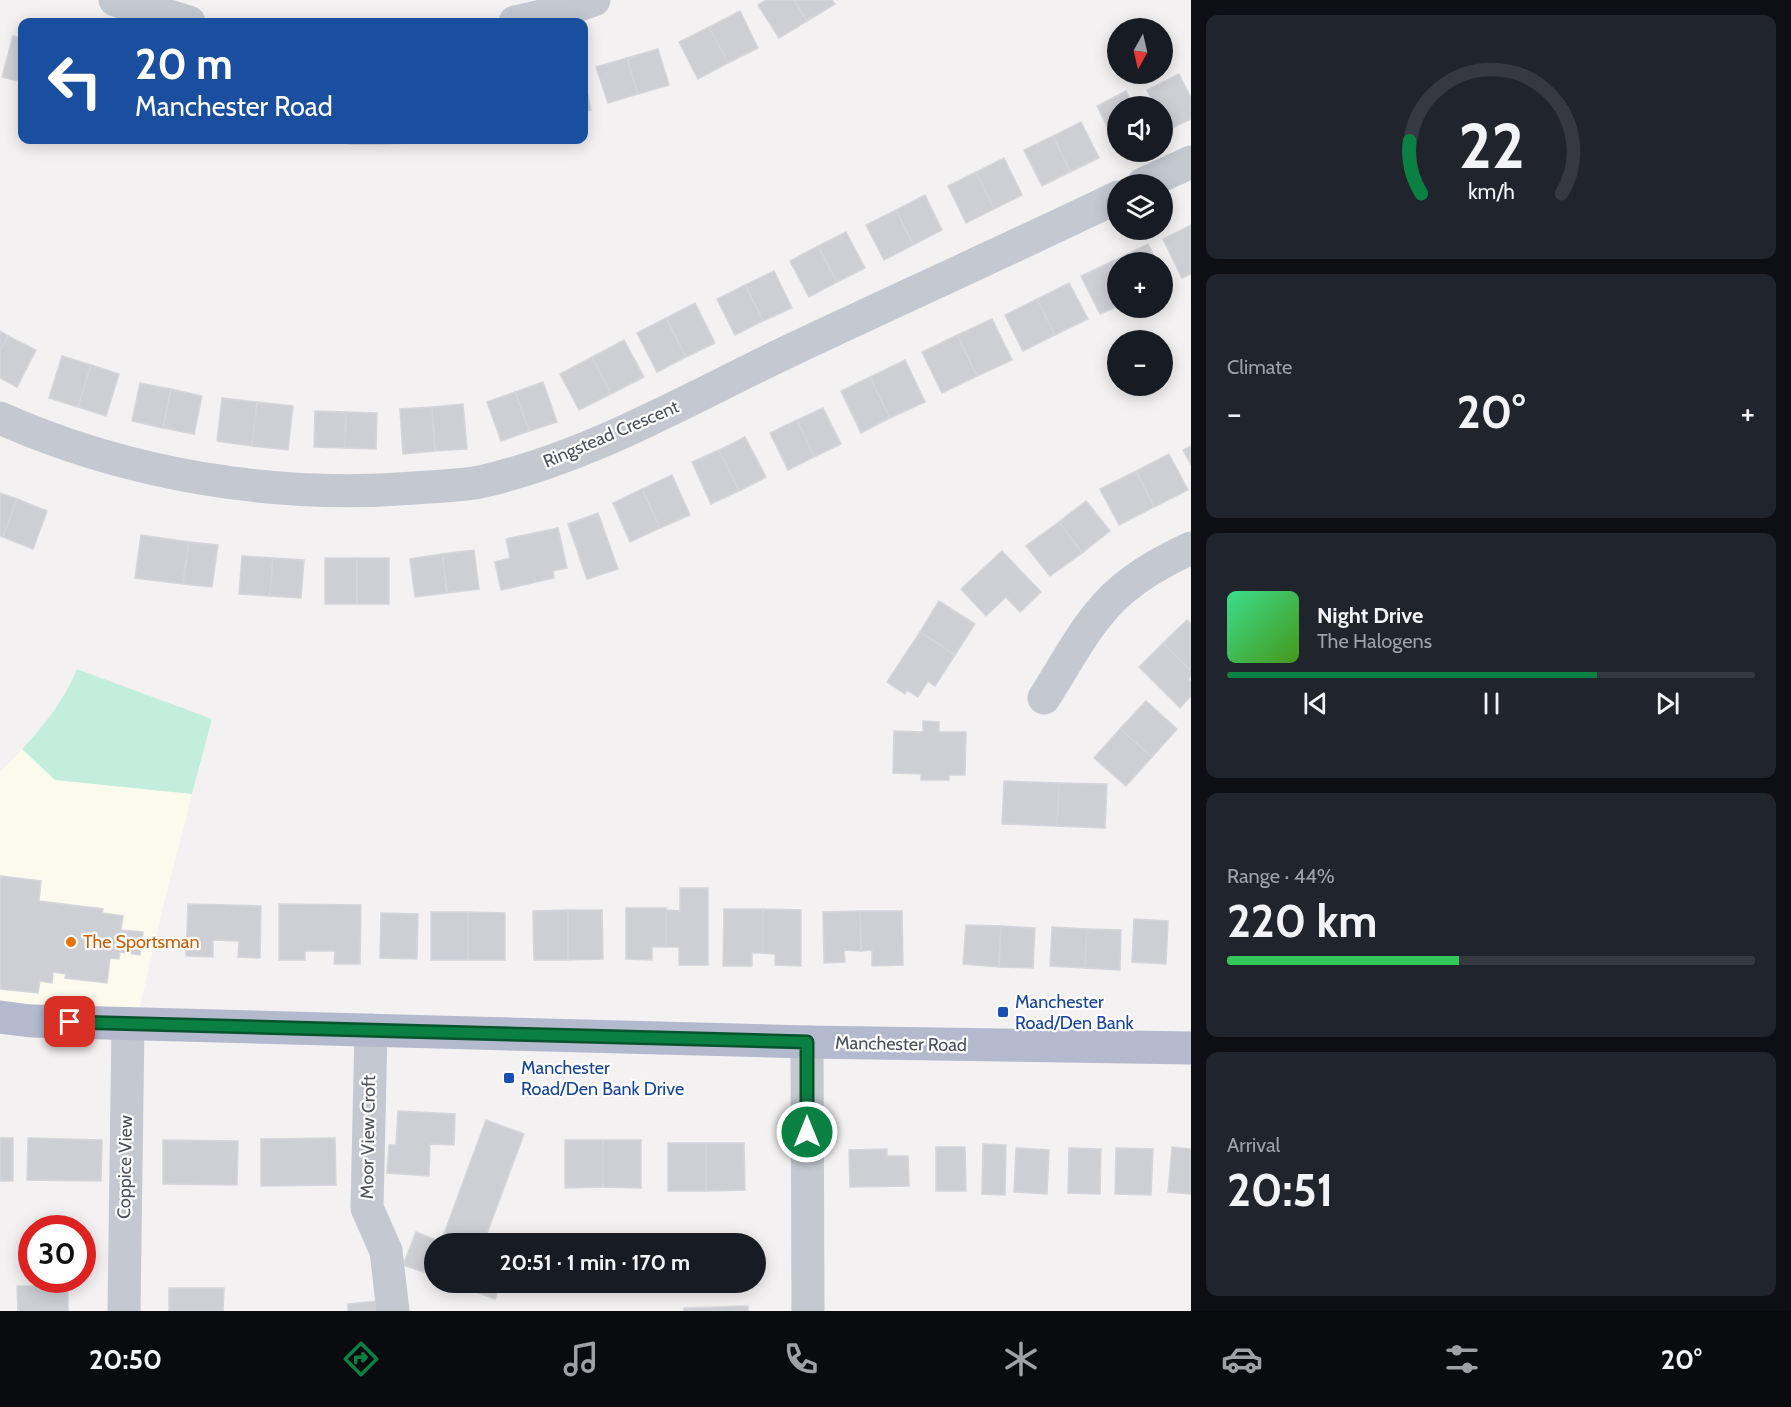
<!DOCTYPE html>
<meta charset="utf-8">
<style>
:root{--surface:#171b24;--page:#20242c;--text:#f1f3f6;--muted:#9ea1a6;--line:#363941;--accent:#0b8043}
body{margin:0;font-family:Cabin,sans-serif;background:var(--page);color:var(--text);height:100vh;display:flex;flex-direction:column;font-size:22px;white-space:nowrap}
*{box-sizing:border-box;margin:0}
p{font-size:20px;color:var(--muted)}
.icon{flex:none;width:33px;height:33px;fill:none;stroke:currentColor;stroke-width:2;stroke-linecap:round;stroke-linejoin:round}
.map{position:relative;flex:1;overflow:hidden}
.panel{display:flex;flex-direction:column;gap:15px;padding:15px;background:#0d0f14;width:600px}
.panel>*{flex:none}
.top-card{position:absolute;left:18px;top:18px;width:570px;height:126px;border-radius:12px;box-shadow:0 3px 15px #0003;background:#1a4fa0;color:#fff;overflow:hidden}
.needle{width:39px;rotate:188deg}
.buttons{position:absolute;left:1107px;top:18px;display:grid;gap:12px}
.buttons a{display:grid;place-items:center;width:66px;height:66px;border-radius:50%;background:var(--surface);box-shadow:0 3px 15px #0003;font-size:30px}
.speed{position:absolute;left:18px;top:1215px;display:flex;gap:12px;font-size:30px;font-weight:700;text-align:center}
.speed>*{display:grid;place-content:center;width:78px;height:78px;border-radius:50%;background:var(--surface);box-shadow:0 3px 15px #0003;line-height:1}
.speed .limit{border:9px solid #d22;background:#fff;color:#111}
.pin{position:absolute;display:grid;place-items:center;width:51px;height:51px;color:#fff;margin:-26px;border-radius:12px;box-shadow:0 3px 9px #0006}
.me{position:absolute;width:66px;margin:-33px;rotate:0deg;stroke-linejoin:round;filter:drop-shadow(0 0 4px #0008)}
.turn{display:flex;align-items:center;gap:21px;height:126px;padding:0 18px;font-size:27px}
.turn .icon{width:78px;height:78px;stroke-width:2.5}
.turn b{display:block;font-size:42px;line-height:51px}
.big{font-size:45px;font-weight:800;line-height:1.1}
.panel .card{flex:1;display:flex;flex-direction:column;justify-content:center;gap:9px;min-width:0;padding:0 21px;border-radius:12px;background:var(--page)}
.panel .dial{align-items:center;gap:0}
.dial svg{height:156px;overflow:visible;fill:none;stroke:var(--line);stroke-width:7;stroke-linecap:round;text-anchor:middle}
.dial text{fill:var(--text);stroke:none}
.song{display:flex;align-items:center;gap:18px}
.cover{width:72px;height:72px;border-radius:9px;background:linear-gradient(135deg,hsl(150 70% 55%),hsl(100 70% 35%))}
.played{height:6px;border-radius:3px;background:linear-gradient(90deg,var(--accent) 70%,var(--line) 70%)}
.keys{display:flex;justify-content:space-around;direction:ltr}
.heat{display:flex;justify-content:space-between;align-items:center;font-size:33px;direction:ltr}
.charge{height:9px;border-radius:4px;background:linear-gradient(90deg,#34c759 44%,var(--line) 0)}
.trip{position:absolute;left:424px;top:1233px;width:342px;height:60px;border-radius:30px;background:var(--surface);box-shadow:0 3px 15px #0003;font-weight:800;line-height:60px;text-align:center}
.tabs{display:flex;height:96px;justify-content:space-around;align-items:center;background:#090b0e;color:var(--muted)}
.tabs .icon{width:42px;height:42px}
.tabs .current{color:var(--accent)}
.tabs b{font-size:27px;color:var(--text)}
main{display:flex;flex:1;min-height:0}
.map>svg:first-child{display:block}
</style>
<main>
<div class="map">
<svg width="1191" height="1311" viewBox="0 0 1191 1311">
<rect width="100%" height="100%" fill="#f3f1f1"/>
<!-- commercial -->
<polygon fill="#fbfaed" points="77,669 212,719 164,903 136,1024 0,1017 0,772 39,732 58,706"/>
<!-- green -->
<path fill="#c3eddc" d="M77,669L212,719L192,794L55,780L22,749C45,725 64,700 77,669Z"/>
<!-- building -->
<g fill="#cecfd5" stroke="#d5d6dc" stroke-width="1.5">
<polygon points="766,0 794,0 807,21 779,38 758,5"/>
<polygon points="794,0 832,0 835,4 807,21"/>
<polygon points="740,11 758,48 728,63 709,27"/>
<polygon points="709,27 728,63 698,79 679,42"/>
<polygon points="13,36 22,38 22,82 2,77"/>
<polygon points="658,49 669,85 638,94 627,58"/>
<polygon points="627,58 638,94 608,103 596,67"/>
<polygon points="1179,74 1191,98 1191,119 1166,131 1162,123 1162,106 1155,106 1147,90"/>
<polygon points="584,78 591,110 584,112"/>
<polygon points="1126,91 1134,106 1118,106 1117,146 1097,106"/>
<polygon points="1081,122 1099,158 1070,172 1053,136"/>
<polygon points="1053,136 1070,172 1042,186 1024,150"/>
<rect x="349" y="140" width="33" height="4"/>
<polygon points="382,140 414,140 414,143 382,144"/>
<polygon points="1004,158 1022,195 994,209 976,172"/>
<polygon points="976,172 994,209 966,223 948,186"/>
<polygon points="925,195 942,230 913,245 896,210"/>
<polygon points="896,210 913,245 884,260 866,225"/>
<polygon points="1191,225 1191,274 1182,278 1163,239"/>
<polygon points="846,232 865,268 837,282 818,246"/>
<polygon points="1148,244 1157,262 1118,262 1118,270 1113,261"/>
<polygon points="818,246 837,282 809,297 790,261"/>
<polygon points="1113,261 1118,270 1118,306 1100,314 1081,276"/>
<polygon points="774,271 792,308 763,321 745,285"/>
<polygon points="1069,283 1088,319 1055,335 1037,299"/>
<polygon points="745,285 763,321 735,335 717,299"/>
<polygon points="1037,299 1055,335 1023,351 1005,315"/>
<polygon points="695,303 715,343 686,357 666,318"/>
<polygon points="666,318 686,357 657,372 637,333"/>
<polygon points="992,319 1012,360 977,376 957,335"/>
<polygon points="0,331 8,336 0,352"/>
<polygon points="957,335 977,376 942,393 922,352"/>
<polygon points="8,336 36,350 17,387 0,378 0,352"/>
<polygon points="624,340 644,377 611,394 592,357"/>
<polygon points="62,356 91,365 78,407 49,398"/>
<polygon points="592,357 611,394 579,410 560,374"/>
<polygon points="905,360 925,402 890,418 870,377"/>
<polygon points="91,365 119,374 106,416 78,407"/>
<polygon points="870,377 890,418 861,433 841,391"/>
<polygon points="543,382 557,422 529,431 515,392"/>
<polygon points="140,383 171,389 163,428 132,421"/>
<polygon points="171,389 202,396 194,434 163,428"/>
<polygon points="515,392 529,431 501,441 487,402"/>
<polygon points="222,398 257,402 252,446 217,441"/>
<polygon points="257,402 293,406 288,450 252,446"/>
<polygon points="463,404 467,449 435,451 432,407"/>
<polygon points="432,407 435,451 403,454 400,409"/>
<polygon points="823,408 841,444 814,457 797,420"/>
<polygon points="315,411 346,412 345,448 314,447"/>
<polygon points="346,412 377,413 376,449 345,448"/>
<polygon points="797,420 814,457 788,470 770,433"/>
<polygon points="745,437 766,477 739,491 719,450"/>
<polygon points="1191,446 1191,465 1183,450"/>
<polygon points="719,450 739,491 711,504 692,462"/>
<polygon points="1169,454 1188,490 1154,507 1136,471"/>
<polygon points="1136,471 1154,507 1119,525 1100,489"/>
<polygon points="672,475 690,515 660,528 642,489"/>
<polygon points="642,489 660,528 630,542 613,503"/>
<polygon points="0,493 17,499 3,537 0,536"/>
<polygon points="17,499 47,511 33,549 3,537"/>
<polygon points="1086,501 1110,531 1082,553 1059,522"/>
<polygon points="598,513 618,569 587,579 568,524"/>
<polygon points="1059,522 1082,553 1050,576 1026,546"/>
<polygon points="558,528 567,568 553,571 554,578 501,590 495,562 510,558 506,539"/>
<polygon points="141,535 189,542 183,584 135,578"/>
<polygon points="189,542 218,545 212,587 183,584"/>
<polygon points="474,550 479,589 447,593 442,554"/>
<polygon points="1002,551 1041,592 1020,612 1006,597 986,616 961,589"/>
<polygon points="442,554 447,593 415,597 410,559"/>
<polygon points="242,556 273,558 270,596 239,594"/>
<polygon points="273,558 304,560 301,598 270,596"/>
<rect x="325" y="558" width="32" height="46"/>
<rect x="357" y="558" width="32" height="46"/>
<polygon points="939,601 975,624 955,655 920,632"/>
<polygon points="1187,620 1191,624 1191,671 1163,643"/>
<polygon points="920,632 955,655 935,686 928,681 918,697 907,690 905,694 887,682"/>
<polygon points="1163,643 1191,671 1191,676 1188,679 1191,682 1191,696 1180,708 1139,667"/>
<polygon points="1146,701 1177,729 1152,757 1120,729"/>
<polygon points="923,721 939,722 939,732 966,732 965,775 949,775 949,780 921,780 921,774 893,773 894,731 923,732"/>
<polygon points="1120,729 1152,757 1126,786 1094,758"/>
<polygon points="1004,781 1059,783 1057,826 1002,824"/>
<polygon points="1059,783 1107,784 1105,828 1057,826"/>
<polygon points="0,876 41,881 39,901 103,909 102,913 123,916 121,930 143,932 140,955 120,952 119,959 110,958 107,983 65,978 66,974 53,972 52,983 40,981 38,993 0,989"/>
<polygon points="680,888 708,888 708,965 679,965 679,947 666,947 666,910 680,911"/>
<polygon points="188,904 261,906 260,958 238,957 239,941 213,940 213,957 186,956"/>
<polygon points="279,904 361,905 360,964 334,964 335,951 305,951 305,960 279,960"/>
<polygon points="626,908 666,908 666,947 652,947 652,960 626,959"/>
<polygon points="724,909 763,909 763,953 752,953 752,966 723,966"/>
<polygon points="763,909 801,910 801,966 775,965 775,954 763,953"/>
<polygon points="568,910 568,960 534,960 533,911"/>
<polygon points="568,910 602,910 603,959 568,960"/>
<polygon points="860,911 902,911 903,965 872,966 872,950 861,951"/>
<polygon points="860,911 861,951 844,950 845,962 824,963 823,912"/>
<rect x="431" y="912" width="37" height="48"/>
<polygon points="468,912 505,913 505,960 468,960"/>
<polygon points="381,913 418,914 417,959 380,958"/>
<polygon points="1134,919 1168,921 1166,964 1132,962"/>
<polygon points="966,925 1001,926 999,967 963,964"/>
<polygon points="1001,926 1035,928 1033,968 999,967"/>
<polygon points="1052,927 1087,929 1085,968 1050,966"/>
<polygon points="1087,929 1121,930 1120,970 1085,968"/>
<polygon points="398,1111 455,1114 454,1145 430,1144 429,1176 387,1173 389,1145 396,1145"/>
<polygon points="486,1120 524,1134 483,1244 435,1244 435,1276 403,1265 416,1232 441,1242"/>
<rect x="0" y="1138" width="13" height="43"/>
<polygon points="28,1138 102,1140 101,1181 27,1180"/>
<polygon points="335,1138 336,1185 261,1186 261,1139"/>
<polygon points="163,1140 238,1141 237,1185 163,1184"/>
<polygon points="565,1140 603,1140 603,1187 565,1188"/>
<polygon points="603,1140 641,1140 641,1188 603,1187"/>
<rect x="668" y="1143" width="38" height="48"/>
<polygon points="706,1143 744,1143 745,1190 706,1191"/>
<polygon points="983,1144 1006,1145 1005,1195 982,1194"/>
<polygon points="936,1147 965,1147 966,1191 936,1191"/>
<polygon points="1172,1147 1191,1149 1191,1194 1168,1192"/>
<polygon points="1016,1148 1049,1150 1047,1194 1014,1192"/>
<polygon points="1069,1148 1101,1149 1100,1194 1068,1193"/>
<polygon points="1116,1148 1153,1149 1151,1195 1115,1194"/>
<polygon points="887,1149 887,1156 908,1156 909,1186 850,1187 849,1150"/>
<polygon points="451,1282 501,1282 495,1299"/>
<polygon points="17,1286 68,1286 68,1311 18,1311"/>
<polygon points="169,1288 224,1288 223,1311 169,1311"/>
<polygon points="378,1301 379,1311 348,1311 348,1304"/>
<polygon points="748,1306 748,1311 684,1311 684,1308"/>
</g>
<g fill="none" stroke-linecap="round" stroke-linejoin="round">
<!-- minor -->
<g stroke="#c3c8d1" stroke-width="33">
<polyline points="115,0 189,22"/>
<polyline points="515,22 559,12 594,0"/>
<polyline points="1143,184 1191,162"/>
<path d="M0,418C128,475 275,499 414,488C435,486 459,486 480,482C590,457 686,400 787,352C897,300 1008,250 1118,197"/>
<path d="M1044,698C1068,661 1089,617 1123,589C1143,572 1167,559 1191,548"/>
<polyline points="371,1030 367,1208 386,1251 393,1311"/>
<polyline points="807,1042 808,1311"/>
<polyline points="124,1311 128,1024"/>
</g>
<!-- major -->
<polyline stroke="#b3bacd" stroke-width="33" points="0,1017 31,1021 807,1042 1191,1048"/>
</g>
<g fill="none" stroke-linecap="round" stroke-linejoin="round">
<!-- route casing -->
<g stroke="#07532c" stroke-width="15">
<polyline id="route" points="70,1022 807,1042 807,1132"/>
</g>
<!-- route -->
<use href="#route" stroke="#0b8043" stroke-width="10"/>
</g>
<!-- markers -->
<circle fill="#e8710a" stroke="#fff" stroke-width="2" cx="71" cy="942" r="6"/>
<g fill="#1a4fb4" stroke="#fff" stroke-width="2">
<rect x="997" y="1006" width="12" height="12" rx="3"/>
<rect x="503" y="1072" width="12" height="12" rx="3"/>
</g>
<g text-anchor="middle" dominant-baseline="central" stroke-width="4.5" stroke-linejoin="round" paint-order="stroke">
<!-- street labels -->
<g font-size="18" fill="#4a505d" stroke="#fff">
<text transform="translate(611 434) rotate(-23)">Ringstead Crescent</text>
<text transform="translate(901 1044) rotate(1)">Manchester Road</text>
<text transform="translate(368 1137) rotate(-89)">Moor View Croft</text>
<text transform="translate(125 1167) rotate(-89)">Coppice View</text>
</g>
<!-- food labels -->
<g font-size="18" fill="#c56008" stroke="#fff" text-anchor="start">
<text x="83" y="942">The Sportsman</text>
</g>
<!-- transit labels -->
<g font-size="18" fill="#164399" stroke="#fff" text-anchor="start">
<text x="1015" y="1002">Manchester<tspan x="1015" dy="21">Road/Den Bank</tspan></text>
<text x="521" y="1068">Manchester<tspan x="521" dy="21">Road/Den Bank Drive</tspan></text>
</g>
</g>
</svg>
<div class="buttons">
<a><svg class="needle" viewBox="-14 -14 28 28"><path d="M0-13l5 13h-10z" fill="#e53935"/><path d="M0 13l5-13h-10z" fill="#9ea1a6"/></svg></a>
<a><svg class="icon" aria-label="sound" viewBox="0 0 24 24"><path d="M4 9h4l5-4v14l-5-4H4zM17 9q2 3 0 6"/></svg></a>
<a><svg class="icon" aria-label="layers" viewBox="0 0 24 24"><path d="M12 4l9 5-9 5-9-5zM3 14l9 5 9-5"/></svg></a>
<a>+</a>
<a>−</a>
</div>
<div class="speed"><div class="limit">30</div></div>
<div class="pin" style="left:70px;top:1022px;background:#d93025"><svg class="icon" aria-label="arrive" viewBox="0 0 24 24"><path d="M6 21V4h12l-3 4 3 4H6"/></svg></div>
<svg class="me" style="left:807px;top:1132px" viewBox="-20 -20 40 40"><circle r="17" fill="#0b8043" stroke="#fff" stroke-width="3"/><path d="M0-11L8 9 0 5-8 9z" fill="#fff"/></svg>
<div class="trip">20:51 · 1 min · 170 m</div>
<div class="top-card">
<div class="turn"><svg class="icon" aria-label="left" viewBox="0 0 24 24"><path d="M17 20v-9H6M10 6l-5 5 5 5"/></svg><div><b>20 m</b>Manchester Road</div></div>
</div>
</div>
<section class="panel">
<div class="card dial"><svg viewBox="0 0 100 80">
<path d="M14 69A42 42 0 1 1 86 69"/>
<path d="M14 69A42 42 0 0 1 8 42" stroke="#0b8043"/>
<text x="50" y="56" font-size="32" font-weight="700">22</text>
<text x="50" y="72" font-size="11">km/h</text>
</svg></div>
<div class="card"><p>Climate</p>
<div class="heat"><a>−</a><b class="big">20°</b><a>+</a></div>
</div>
<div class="card">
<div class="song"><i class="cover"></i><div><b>Night Drive</b><p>The Halogens</p></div></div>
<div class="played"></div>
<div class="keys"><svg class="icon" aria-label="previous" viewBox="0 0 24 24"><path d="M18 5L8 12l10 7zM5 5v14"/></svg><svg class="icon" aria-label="pause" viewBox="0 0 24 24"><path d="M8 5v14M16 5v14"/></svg><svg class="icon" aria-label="next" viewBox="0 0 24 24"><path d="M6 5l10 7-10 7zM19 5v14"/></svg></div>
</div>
<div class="card"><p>Range · 44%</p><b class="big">220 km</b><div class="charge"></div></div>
<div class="card"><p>Arrival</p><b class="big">20:51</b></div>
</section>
</main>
<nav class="tabs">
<b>20:50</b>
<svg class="icon current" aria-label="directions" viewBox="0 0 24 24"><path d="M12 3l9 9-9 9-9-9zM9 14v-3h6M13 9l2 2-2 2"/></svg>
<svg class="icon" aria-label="music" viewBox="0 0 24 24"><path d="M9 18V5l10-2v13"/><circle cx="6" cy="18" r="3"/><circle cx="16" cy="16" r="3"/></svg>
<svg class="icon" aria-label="phone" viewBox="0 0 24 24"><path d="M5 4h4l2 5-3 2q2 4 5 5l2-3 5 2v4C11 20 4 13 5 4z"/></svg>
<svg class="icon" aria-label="climate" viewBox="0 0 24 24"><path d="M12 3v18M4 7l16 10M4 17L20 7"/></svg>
<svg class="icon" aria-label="car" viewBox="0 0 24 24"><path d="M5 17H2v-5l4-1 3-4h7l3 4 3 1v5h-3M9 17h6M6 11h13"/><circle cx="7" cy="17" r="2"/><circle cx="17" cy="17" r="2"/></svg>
<svg class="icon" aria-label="filters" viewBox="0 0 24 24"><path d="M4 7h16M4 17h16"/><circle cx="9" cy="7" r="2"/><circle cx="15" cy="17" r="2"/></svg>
<b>20°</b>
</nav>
